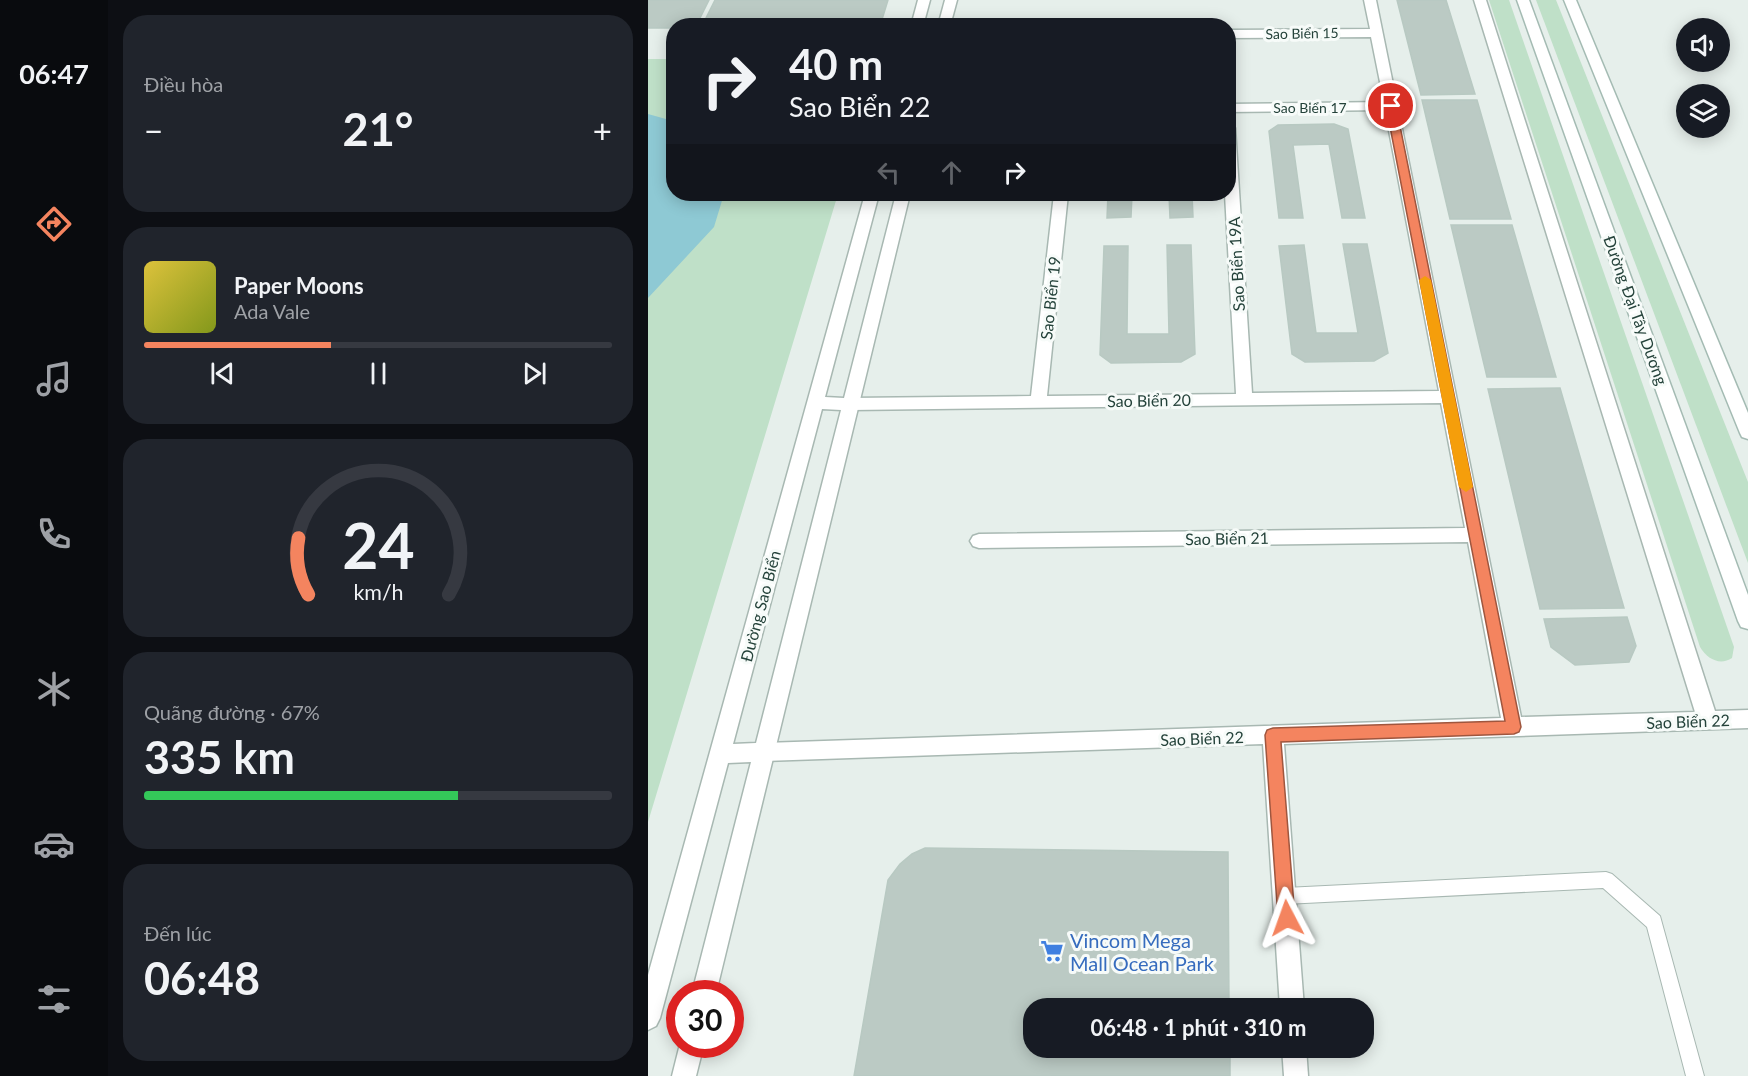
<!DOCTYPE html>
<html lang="vi">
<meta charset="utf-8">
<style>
:root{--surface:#171b24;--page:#20242c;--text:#f1f3f6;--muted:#9ea1a6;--line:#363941;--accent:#f4845f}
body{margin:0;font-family:Lato,sans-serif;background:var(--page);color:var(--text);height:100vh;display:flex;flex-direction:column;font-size:22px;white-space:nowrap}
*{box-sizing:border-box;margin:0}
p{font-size:20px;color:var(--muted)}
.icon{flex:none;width:33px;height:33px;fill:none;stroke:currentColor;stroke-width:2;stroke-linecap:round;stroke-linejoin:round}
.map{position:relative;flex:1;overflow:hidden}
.drawer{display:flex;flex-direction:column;gap:15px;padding:15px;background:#0d0f14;width:540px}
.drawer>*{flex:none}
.guide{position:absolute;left:18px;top:18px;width:570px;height:183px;border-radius:24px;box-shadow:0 3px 15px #0003;background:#171b24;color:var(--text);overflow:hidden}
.controls{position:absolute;left:1028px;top:18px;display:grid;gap:12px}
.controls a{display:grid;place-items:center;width:54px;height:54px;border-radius:50%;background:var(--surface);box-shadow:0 3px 15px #0003;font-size:30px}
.speed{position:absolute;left:18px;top:980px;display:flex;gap:12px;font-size:30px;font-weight:700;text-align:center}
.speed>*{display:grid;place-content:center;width:78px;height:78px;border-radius:50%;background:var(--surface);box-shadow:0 3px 15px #0003;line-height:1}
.speed .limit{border:9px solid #d22;background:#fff;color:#111}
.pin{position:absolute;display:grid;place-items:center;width:51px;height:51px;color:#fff;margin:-26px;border:3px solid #fff;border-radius:50%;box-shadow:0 2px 6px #0007}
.me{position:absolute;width:66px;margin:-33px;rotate:356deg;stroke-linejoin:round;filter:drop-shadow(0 0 4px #0008)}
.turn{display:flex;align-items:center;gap:21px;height:126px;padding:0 24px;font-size:27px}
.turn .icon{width:78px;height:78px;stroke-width:2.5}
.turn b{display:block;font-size:42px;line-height:51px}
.lanes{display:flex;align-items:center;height:57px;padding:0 24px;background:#0003;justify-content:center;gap:30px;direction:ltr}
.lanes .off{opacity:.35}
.big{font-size:45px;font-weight:700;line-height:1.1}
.drawer .tile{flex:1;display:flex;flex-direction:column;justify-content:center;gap:9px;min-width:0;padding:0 21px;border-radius:24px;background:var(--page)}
.drawer .dial{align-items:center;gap:0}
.dial svg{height:156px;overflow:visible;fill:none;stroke:var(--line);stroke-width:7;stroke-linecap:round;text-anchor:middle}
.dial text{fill:var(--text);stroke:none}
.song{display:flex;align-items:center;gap:18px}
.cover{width:72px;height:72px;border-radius:9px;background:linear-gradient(135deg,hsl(50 70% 55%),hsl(70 70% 35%))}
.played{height:6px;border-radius:3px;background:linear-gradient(90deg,var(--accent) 40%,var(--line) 40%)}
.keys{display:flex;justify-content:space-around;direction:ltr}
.heat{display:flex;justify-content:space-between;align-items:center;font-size:33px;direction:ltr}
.charge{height:9px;border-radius:4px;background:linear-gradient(90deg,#34c759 67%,var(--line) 0)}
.trip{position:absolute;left:375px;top:998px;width:351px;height:60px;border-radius:24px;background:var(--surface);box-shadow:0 3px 15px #0003;font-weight:700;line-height:60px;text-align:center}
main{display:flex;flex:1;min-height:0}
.tabs{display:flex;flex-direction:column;width:108px;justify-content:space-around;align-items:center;background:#090b0e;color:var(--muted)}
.tabs .icon{width:42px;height:42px}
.tabs .selected{color:var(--accent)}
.tabs b{font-size:27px;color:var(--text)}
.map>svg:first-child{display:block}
</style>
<main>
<nav class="tabs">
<b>06:47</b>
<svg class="icon selected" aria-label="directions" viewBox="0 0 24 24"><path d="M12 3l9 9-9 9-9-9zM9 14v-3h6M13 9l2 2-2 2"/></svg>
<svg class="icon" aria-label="music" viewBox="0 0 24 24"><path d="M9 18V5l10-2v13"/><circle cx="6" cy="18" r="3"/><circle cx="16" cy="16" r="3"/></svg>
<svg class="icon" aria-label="phone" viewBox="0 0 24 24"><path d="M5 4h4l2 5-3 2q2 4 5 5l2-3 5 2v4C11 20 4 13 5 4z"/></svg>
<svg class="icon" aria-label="climate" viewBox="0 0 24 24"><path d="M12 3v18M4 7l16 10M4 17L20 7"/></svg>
<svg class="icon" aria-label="car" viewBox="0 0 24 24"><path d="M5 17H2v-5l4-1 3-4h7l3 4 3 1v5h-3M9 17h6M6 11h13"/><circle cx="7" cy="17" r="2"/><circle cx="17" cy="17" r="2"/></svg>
<svg class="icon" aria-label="filters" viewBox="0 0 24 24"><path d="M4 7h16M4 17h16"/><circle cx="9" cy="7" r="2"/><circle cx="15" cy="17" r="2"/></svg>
</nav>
<section class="drawer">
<div class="tile"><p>Điều hòa</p>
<div class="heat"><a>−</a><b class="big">21°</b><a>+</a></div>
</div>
<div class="tile">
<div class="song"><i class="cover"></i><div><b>Paper Moons</b><p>Ada Vale</p></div></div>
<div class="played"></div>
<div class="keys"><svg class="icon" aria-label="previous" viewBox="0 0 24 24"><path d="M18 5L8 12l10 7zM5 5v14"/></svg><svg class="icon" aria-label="pause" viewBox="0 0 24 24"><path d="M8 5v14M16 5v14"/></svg><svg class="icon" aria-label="next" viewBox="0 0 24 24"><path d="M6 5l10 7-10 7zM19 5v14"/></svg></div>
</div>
<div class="tile dial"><svg viewBox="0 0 100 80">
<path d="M14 69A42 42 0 1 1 86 69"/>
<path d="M14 69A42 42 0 0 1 9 40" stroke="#f4845f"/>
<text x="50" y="56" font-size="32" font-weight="700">24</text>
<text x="50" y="72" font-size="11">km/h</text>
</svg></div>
<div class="tile"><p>Quãng đường · 67%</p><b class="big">335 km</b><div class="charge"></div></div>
<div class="tile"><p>Đến lúc</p><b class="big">06:48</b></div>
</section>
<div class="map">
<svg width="1100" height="1076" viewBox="0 0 1100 1076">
<rect width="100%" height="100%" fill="#e6efeb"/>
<!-- green -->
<g fill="#bfe0c8">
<path d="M841,0H861L1086,647L1084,658C1072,666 1059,659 1052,647Z"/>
<polygon points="888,0 908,0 1100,482 1100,563"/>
<polygon points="0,59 25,59 26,194 190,194 0,822"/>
</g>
<!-- water -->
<polygon fill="#8ec9d4" points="0,114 25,121 26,194 76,194 66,227 0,298"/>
<!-- building -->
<g fill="#bbcac4" stroke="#b8c9c2" stroke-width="1.5">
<polygon points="0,0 61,0 48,26 26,26 26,28 0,28"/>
<polygon points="67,0 240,0 232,26 54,26"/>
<polygon points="749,0 798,0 827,94 773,95"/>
<polygon points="774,100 829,100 863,219 802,219"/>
<polygon points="686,124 700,129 717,218 694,218 681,144 645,145 655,218 631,218 621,131 630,125"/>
<polygon points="460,194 484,194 483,217 459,218"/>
<polygon points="521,194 544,194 545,217 522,218"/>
<polygon points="803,225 864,225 908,377 839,377"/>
<polygon points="695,244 719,244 740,353 726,361 657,362 644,354 631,246 656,245 668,333 710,333"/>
<polygon points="519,245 543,245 547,354 533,362 463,363 452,355 456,246 480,246 479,334 521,334"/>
<polygon points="912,388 976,608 892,609 840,389"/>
<polygon points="979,617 988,646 981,662 927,665 903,647 896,619"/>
<polygon points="277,848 580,852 581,1008 386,1008 386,1047 582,1047 582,1076 206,1076 240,880 252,864 264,854"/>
</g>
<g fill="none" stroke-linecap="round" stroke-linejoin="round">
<!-- service casing -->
<g stroke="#a8b8b2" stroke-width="2">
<polygon id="service" points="958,872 964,874 1012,916 1056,1076 1038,1076 999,927 955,888 637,904 631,902 629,896 631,890 637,888"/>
</g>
<!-- minor casing -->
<g stroke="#a8b8b2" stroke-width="3">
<g id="minor">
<polygon points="716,0 728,0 873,717 1047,712 826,0 838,0 1067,711 1100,710 1100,728 636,744 656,1008 632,1008 615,744 116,761 109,759 106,752 109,745 116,743 853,718 820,542 331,548 325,546 322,541 325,536 331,534 817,528 793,403 202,410 196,408 194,404 196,400 202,398 383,396 406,194 420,194 399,396 588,394 577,194 580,194 580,124 587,128 604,393 791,391 737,110 580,112 580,104 736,102 723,37 580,38 580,30 722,29"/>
<polygon points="634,1047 658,1047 660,1076 636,1076"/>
</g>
</g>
<!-- tertiary casing -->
<g stroke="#a8b8b2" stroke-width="3">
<g id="tertiary">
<polygon points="270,0 282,0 275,26 263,26"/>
<polygon points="297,0 309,0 302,26 290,26"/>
<path d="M217,194H231L177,397L196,398L248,194H262L68,993H44L103,762L80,763L12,1018L8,1026L0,1030V975ZM174,409L193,410L108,743L85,744Z"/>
<polygon points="32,1044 56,1044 48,1076 24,1076"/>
</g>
</g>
<!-- secondary casing -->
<g stroke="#a4bbb3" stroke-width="3">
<g id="secondary">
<polygon points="869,0 881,0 1100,595 1100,629 1093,627 1090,621"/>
<polygon points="916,0 928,0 1100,413 1100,439 1094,437 1092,433"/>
</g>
</g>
<!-- service -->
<use href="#service" fill="#fff" fill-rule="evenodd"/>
<!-- minor -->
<use href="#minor" fill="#fff" fill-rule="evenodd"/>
<!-- tertiary -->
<use href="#tertiary" fill="#fff" fill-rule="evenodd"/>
<!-- secondary -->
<use href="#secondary" fill="#fff" fill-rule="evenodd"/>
</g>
<!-- route -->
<polygon fill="#f4845f" stroke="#9f563e" stroke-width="1.5" points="743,103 748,106 873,727 871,732 866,734 633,742 647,918 645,924 639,927 632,924 630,918 617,735 619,730 625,728 857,721 738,106"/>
<!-- slow -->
<polygon fill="#f59e0b" points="777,276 783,280 825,487 818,492 811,487 771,280"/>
<!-- icons -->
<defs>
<g id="supermarket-bare" transform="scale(1.8)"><path d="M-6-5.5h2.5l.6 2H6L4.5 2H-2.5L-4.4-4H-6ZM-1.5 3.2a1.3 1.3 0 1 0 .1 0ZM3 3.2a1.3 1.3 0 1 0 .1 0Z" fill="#3f7fe0" stroke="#f7fbf9" stroke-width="2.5" paint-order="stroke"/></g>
</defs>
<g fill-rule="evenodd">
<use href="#supermarket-bare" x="404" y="951"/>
</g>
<g text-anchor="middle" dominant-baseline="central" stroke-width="6" stroke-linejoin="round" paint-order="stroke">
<!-- far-street labels -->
<g font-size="14" fill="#24423a" stroke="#f7fbf9">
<text transform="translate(654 33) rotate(-1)">Sao Biển 15</text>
<text x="662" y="107">Sao Biển 17</text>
</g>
<!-- street labels -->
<g font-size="16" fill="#24423a" stroke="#f7fbf9">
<text transform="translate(588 264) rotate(-93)">Sao Biển 19A</text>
<text transform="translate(402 298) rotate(-84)">Sao Biển 19</text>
<text transform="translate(988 310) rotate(70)">Đường Đại Tây Dương</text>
<text transform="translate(501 400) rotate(-1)">Sao Biển 20</text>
<text transform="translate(579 538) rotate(-1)">Sao Biển 21</text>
<text transform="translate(112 606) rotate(-75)">Đường Sao Biển</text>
<text transform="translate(1040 721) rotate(-2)">Sao Biển 22</text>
<text transform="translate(554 738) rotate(-2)">Sao Biển 22</text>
</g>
<!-- near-shop labels -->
<g font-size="20" fill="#366cbe" stroke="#f7fbf9" text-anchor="start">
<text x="422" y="940">Vincom Mega<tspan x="422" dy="23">Mall Ocean Park</tspan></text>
</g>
</g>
</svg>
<div class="controls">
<a><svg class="icon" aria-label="sound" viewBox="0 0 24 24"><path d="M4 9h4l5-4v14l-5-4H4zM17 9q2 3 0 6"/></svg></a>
<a><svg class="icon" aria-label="layers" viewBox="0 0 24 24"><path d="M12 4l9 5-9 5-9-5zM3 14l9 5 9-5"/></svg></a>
</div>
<div class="speed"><div class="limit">30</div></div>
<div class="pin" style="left:743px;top:106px;background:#d93025"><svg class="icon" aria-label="arrive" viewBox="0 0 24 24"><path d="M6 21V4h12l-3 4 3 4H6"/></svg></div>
<svg class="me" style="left:639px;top:918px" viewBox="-20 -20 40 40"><path d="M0-17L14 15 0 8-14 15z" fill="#f4845f" stroke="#fff" stroke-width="4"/></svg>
<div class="trip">06:48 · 1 phút · 310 m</div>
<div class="guide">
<div class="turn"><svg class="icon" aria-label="right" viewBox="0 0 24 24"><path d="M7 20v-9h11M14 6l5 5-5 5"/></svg><div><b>40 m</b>Sao Biển 22</div></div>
<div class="lanes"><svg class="icon off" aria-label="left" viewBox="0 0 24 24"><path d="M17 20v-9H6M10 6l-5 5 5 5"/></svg><svg class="icon off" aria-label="ahead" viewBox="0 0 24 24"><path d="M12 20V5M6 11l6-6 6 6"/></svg><svg class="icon" aria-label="right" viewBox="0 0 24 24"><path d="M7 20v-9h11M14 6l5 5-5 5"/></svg></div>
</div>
</div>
</main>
